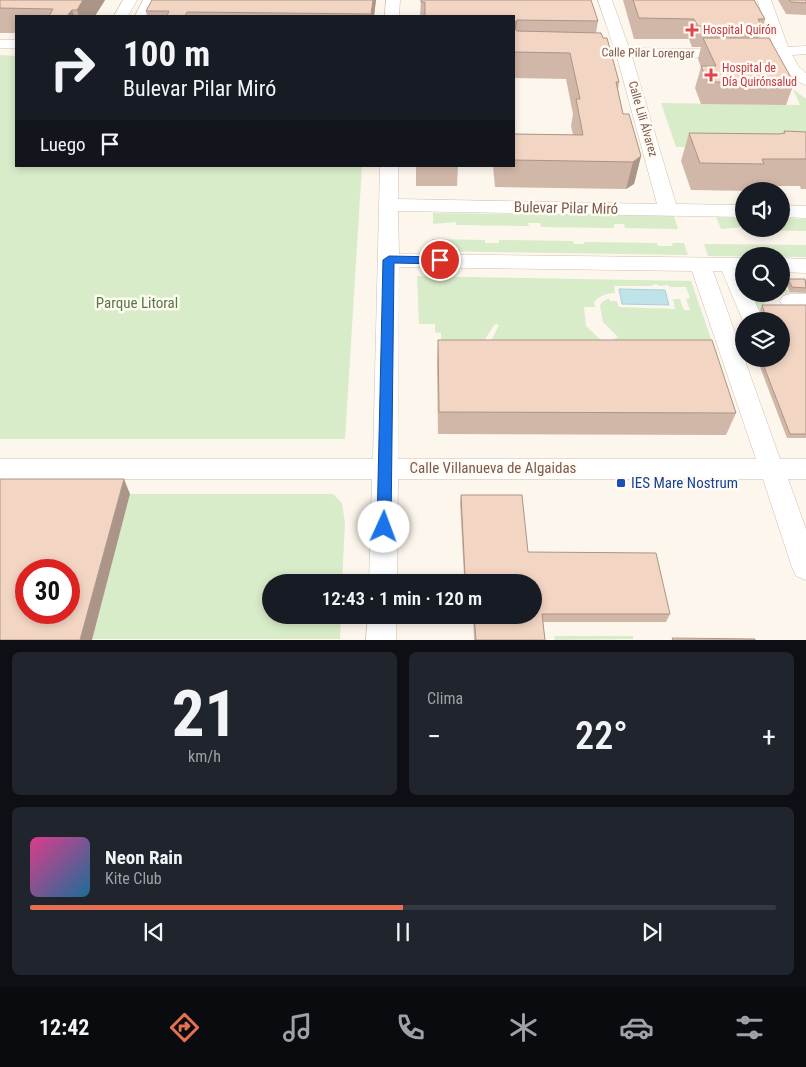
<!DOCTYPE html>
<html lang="es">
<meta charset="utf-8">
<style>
:root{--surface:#171b24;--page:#20242c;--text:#f1f3f6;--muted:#9ea1a6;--line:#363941;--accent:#e76f51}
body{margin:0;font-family:"Roboto Condensed",sans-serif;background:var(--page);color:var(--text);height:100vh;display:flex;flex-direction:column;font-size:19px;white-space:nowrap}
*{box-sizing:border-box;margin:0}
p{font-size:16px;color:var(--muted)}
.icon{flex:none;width:28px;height:28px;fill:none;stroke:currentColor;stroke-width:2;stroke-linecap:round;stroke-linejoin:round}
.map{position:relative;height:640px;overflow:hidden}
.details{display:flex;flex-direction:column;gap:12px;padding:12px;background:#0d0f14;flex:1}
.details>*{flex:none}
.guide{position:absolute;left:15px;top:15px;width:500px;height:152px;border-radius:0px;box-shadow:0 2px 8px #0003;background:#171b24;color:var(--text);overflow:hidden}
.controls{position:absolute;left:735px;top:182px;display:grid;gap:10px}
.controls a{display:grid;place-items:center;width:55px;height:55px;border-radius:50%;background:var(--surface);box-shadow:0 2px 8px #0003;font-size:25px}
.speed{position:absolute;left:15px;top:559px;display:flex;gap:10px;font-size:25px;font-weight:700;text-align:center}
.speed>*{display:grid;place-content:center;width:65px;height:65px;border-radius:50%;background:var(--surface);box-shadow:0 2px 8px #0003;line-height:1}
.speed .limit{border:8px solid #d22;background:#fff;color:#111}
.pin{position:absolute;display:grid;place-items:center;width:42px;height:42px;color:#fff;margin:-21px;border:2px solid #fff;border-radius:50%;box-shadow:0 1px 5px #0007}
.me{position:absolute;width:55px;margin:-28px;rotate:2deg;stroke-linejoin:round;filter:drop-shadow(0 0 4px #0008)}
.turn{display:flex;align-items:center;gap:18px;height:105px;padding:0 25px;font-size:22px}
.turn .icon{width:65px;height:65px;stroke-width:2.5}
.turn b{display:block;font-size:35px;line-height:42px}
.then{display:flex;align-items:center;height:48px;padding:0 25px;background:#0003;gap:10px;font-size:19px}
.big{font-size:38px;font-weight:600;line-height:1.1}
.details .card{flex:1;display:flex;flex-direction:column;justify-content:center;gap:8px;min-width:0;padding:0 18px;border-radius:8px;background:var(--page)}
.details .dial{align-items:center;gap:0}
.dial b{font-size:65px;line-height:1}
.song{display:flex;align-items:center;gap:15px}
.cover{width:60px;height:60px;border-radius:8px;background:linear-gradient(135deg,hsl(330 70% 55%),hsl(200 70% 35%))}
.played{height:5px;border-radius:2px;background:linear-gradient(90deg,var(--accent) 50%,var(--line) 50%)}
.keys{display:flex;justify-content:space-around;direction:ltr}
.heat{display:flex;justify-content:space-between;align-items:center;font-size:28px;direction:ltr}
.details .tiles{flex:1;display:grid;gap:12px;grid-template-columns:1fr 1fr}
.card:last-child{grid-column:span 2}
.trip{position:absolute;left:262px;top:574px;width:280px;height:50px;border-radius:25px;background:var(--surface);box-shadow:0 2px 8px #0003;font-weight:600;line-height:50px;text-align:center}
.menu{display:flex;height:80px;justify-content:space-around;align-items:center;background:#090b0e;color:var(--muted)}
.menu .icon{width:35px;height:35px}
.menu .selected{color:var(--accent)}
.menu b{font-size:22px;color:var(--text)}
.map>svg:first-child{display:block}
</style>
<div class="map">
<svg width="806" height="640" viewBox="0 0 806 640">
<rect width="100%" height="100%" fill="#fdf6ec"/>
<!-- green -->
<g fill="#d8ecc9">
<polygon points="0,55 16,56 16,166 362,166 345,439 0,439"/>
<polygon points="793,89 806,99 806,149 676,147 661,103 800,105"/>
<polygon points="433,213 674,216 678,229 625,228 624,224 614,224 614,228 541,227 540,223 528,223 529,226 456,225 456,222 433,224"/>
<polygon points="716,217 744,218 744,229 781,229 781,218 806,219 806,231 742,230 741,227 721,229"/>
<polygon points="432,239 485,240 485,243 499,243 499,240 573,241 574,244 584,244 584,242 657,243 658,246 673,246 672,243 684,243 688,255 432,251"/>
<polygon points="704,244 806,245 806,257 708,256"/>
<path d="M417,276L691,281L717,356L613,346L614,339L618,337L603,322L600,306L602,302L609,298L610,301H617L619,307L675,309L673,299H680L684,310H690L686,299L690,298L686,287H669L668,285L660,286L656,284L651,286H614L615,293C606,293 600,296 594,302L595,307H584L586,326L602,341L490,343L499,325L495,324L484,341L442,359L441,333L435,332V324H419Z"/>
<path d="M781,284L786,290L806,291V293C790,293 775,292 764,304V310H758L751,294H781Z"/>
<polygon points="130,494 333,494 342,503 345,523 342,582 271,582 271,615 341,615 340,639 92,639"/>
<polygon points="554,636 633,636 633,639 555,640"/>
</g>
<!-- water -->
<polygon fill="#bfe3e8" stroke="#a5d3da" points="619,289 665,290 669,305 622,304"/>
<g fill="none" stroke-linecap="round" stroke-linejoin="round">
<!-- minor casing -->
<g stroke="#d1beb0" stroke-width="1">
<g id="minor">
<polygon points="123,0 137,0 128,16 114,16"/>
<polygon points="143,0 157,0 149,16 135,16"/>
<polygon points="386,0 400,0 399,16 385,16"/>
<path d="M598,0H612L629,48L751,50L774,48L757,0H771L788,47L806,46V54L792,55L799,67L806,73V85C792,81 785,68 778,56L751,58L632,57L676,204L744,205V217L398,211L399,254L744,258V294H752L761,316L758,321H743L722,271H713L780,459H806V479H788L806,529V580L796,576L792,567L763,479H398L397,582H369L372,479H0V459H373L380,166H398V199L657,204L617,57L581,56L576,55L574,52L576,49L581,48H614ZM399,267L692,271L756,459H398Z"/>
<rect x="0" y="40" width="16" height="8"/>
<polygon points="781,205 806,206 806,218 781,217"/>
<polygon points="781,258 806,259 806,273 781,272"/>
<polygon points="790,294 806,294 806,308 783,306 780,301 783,296"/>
<polygon points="368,615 396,615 396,640 366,640"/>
</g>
</g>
<!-- minor -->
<use href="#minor" fill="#fff" fill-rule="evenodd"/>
</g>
<!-- wall -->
<g fill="#d1b7a8">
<polygon points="0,0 105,0 95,16 16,16 16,33 0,33"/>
<polygon points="152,0 376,0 374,16 147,16 146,11"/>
<polygon points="421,0 598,21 596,33 603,38 619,82 618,90 623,114 641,156 634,184 626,189 495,187 493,166 514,166 514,134 573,135 571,126 573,114 566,79 514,78 514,16 420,16"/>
<polygon points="623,0 754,0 765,19 759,38 794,83 786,105 701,104 695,88 701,67 698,59 701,47 692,47 689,39 634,39"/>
<polygon points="778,0 806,0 806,15 786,14"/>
<polygon points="784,131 806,132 806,189 801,189 800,186 755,186 753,191 691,190 681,161 689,133 779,134 783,134"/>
<polygon points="416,166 458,166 457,186 416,186"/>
<polygon points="788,279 806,280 806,293 790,292 786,284"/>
<polygon points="762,305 806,305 806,438 787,438 757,359 781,359 781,321 746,321 746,320 763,320 760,310"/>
<polygon points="438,340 736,413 726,435 438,434 437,362"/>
<polygon points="461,495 528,552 670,614 666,622 543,622 545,640 474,640 473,615 534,615 534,582 435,582 436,576 464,576 460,503"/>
</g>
<!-- shaded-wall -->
<g fill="#aa9588">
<polygon points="83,0 105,0 95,16 79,16 77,10"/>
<polygon points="373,0 376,0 374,16 371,16"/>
<polygon points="72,10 74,16 67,16"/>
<polygon points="517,20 514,45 515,22"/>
<polygon points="641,156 634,184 626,189 633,162"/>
<polygon points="124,479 130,494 92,640 80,640"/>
</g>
<!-- building -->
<g fill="#f3d5c3" stroke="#aa9588" fill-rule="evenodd">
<polygon points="0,0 83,0 77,10 72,10 67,16 49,16 53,9 0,8"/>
<polygon points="152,0 373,0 371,14 187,12 185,16 167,16 169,11 146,11"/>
<polygon points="421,0 591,0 598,21 517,20 515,22 515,29 517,31 601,33 603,38 607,38 619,82 616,82 623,114 629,114 641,156 633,162 514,160 514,134 583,135 576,99 580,99 570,53 514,52 514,16 425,16 425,2 421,2"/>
<polygon points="633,0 754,0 765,19 758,19 762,27 698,26 694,19 639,18"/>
<polygon points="789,0 806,0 806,3 791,2"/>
<polygon points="703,38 769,38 794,83 708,82 701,66 716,66"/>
<polygon points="784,131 806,132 806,159 762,159 764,164 700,163 689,133 779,134 785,133"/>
<polygon points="788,279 805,279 806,288 792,287"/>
<polygon points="762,305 806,305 806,434 790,434 761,359 781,359 781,321 746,321 746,320 767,320"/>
<polygon points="438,340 712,340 736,413 439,412"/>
<path d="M0,479H124L80,640H0ZM26,570H69V612H26Z"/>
<polygon points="461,495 522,495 528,552 656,553 670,614 542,614 545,640 476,640 474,615 534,615 534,582 436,582 436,576 465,576"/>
<polygon points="672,638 755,639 755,640 673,640"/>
</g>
<!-- route -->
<polygon fill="#1a73e8" stroke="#114b97" points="389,256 440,257 446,260 440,264 394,263 391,527 389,532 384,534 379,532 377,527 383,260"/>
<!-- markers -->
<g fill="#e0444e" stroke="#fffaf3" stroke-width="2">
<path d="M689.5 22.5h5v5h5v5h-5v5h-5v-5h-5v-5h5z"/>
<path d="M708.5 67.5h5v5h5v5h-5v5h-5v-5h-5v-5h5z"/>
</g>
<rect fill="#1a4fb4" stroke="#fffaf3" stroke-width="2" x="616" y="478" width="10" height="10" rx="2.5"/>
<g text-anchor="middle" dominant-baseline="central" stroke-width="5" stroke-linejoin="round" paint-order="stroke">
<!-- far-health labels -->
<g font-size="12" fill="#be3a42" stroke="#fffaf3" text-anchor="start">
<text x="703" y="30">Hospital Quirón</text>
<text x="722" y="68">Hospital de<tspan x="722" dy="14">Día Quirónsalud</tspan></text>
</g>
<!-- far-street labels -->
<g font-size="12" fill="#7a5c4d" stroke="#fffaf3">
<text transform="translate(648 53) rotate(1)">Calle Pilar Lorengar</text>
<text transform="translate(643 119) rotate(74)">Calle Lili Álvarez</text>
</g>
<!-- street labels -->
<g font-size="15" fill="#7a5c4d" stroke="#fffaf3">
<text transform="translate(566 208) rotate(1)">Bulevar Pilar Miró</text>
<text x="493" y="468">Calle Villanueva de Algaidas</text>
</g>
<!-- park labels -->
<g font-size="15" fill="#537a41" stroke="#fffaf3">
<text x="137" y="303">Parque Litoral</text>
</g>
<!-- transit labels -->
<g font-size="15" fill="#164399" stroke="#fffaf3" text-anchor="start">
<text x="631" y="483">IES Mare Nostrum</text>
</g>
</g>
</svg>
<div class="controls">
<a><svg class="icon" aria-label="sound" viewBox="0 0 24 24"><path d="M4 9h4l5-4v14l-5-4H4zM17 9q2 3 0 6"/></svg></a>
<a><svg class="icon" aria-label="search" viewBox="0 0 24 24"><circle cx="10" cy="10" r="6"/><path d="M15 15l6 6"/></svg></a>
<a><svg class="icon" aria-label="layers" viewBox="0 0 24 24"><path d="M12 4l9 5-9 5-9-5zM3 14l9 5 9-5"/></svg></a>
</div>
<div class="speed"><div class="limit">30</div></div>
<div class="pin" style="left:440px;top:260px;background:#d93025"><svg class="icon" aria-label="arrive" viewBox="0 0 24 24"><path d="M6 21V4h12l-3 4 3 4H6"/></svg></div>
<svg class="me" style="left:384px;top:527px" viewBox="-20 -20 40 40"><circle r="19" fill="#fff"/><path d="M0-13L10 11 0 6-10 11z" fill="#1a73e8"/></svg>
<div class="trip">12:43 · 1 min · 120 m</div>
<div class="guide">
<div class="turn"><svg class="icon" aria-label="right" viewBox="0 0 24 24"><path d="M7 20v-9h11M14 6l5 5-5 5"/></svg><div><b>100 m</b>Bulevar Pilar Miró</div></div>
<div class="then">Luego<svg class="icon" aria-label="arrive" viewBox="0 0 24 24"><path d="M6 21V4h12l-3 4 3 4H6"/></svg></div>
</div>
</div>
<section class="details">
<div class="tiles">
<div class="card dial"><b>21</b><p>km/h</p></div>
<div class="card"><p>Clima</p>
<div class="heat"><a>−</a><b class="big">22°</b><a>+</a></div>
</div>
<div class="card">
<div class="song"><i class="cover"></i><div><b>Neon Rain</b><p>Kite Club</p></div></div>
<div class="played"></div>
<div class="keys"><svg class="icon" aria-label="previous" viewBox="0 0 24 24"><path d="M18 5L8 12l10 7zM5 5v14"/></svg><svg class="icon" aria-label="pause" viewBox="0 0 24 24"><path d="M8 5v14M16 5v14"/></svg><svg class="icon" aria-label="next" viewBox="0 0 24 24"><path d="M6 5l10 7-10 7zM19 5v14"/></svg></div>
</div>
</div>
</section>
<nav class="menu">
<b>12:42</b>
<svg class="icon selected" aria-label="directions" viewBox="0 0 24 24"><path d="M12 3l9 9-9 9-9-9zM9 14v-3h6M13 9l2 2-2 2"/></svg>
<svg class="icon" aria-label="music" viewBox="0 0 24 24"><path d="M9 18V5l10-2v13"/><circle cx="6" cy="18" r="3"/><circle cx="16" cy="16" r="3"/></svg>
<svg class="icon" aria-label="phone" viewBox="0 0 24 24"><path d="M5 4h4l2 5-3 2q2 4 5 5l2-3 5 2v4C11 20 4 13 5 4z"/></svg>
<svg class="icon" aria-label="climate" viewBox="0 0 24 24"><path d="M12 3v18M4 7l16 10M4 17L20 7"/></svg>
<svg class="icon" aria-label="car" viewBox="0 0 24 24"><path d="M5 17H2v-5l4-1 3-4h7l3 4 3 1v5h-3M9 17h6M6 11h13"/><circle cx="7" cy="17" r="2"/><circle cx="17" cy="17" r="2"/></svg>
<svg class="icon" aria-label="filters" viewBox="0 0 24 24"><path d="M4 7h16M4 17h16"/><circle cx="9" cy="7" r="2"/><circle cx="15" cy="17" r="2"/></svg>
</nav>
